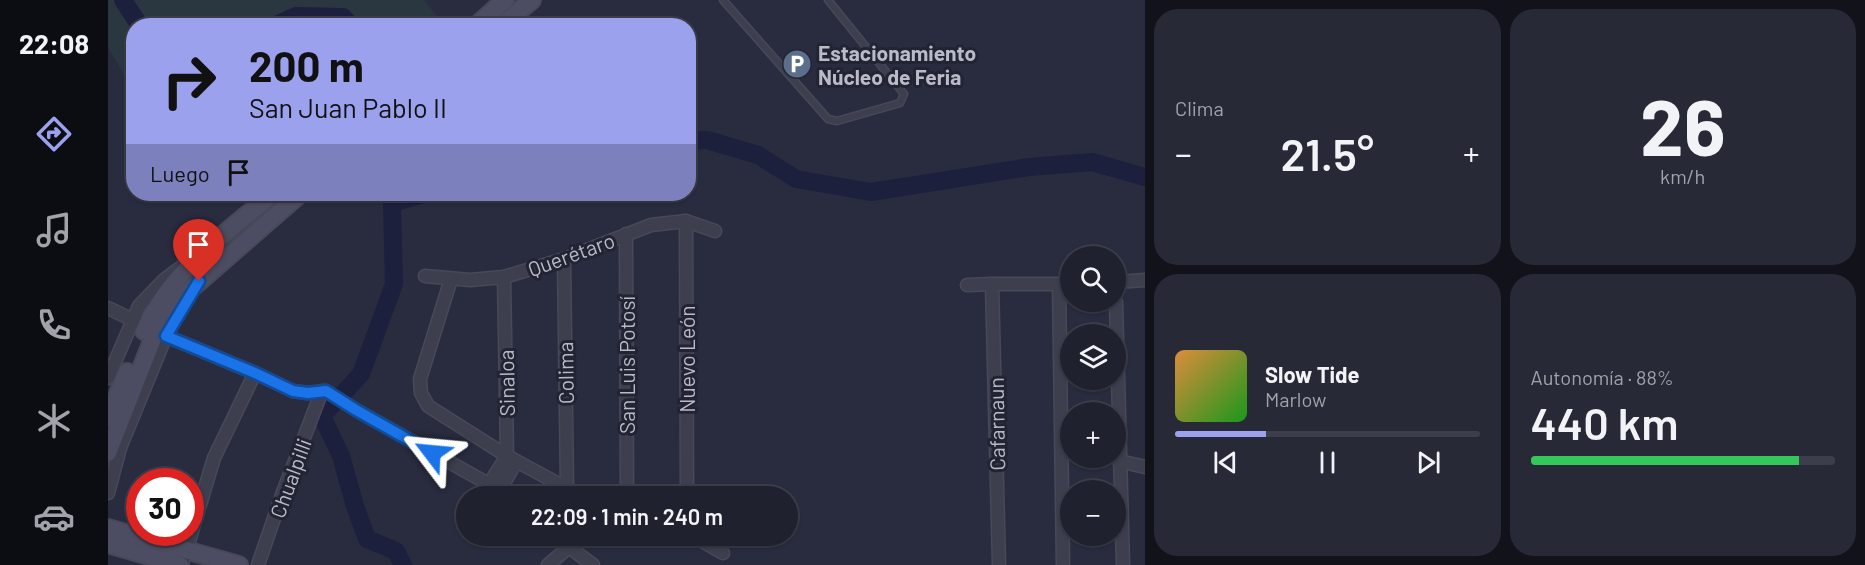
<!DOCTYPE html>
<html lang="es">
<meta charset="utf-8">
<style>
:root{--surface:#1f212f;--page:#272937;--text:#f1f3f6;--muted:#a1a3aa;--line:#3c3e4b;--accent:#9ca1ed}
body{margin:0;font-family:Barlow,sans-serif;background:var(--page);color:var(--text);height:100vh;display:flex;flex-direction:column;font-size:22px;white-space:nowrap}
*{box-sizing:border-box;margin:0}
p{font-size:20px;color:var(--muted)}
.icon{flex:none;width:33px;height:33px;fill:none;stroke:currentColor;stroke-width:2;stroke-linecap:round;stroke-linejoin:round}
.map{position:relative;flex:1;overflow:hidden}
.sheet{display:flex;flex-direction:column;gap:9px;padding:9px;background:#11121a;width:720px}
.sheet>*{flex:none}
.hud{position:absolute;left:18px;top:18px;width:570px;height:183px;border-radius:24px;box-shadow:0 2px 4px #0004,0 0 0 2px var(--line);background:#9ca1ed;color:#111;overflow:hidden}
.fabs{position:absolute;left:952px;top:246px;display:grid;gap:12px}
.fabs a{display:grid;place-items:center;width:66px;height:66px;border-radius:50%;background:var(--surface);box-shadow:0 2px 4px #0004,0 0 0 2px var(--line);font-size:30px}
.speed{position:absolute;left:18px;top:468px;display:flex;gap:12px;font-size:30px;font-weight:700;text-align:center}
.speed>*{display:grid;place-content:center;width:78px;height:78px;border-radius:50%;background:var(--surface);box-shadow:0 2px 4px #0004,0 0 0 2px var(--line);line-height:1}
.speed .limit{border:9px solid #d22;background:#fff;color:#111}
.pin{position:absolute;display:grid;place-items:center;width:51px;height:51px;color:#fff;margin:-62px -26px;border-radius:50% 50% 50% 0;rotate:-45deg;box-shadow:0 0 6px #0007}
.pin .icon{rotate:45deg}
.me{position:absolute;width:66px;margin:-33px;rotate:299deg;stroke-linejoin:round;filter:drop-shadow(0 0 4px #0008)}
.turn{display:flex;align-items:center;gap:21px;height:126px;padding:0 24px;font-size:27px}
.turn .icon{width:78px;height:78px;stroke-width:2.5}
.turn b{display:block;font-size:42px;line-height:51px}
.then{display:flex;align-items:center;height:57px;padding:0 24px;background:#0003;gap:12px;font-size:22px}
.big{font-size:45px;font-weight:600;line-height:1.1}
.sheet .widget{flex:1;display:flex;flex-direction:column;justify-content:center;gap:9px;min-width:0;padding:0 21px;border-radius:24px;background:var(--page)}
.sheet .dial{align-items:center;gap:0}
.dial b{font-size:78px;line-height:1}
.song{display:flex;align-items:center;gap:18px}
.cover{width:72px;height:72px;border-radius:9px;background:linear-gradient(135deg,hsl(30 70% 55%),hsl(120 70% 35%))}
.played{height:6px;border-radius:3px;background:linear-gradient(90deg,var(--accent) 30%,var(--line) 30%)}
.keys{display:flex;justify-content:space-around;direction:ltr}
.heat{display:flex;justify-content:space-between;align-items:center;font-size:33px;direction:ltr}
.charge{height:9px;border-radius:4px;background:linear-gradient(90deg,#34c759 88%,var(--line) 0)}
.sheet .tiles{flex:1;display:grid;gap:9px;grid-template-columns:repeat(2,1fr)}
.trip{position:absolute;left:348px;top:486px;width:342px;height:60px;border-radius:30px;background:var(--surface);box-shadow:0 2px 4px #0004,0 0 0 2px var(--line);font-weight:600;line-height:60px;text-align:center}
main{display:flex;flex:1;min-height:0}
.tabs{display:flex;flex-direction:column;width:108px;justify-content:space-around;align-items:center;background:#0c0d13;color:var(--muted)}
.tabs .icon{width:42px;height:42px}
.tabs .current{color:var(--accent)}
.tabs b{font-size:27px;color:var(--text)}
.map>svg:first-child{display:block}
</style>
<main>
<nav class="tabs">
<b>22:08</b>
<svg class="icon current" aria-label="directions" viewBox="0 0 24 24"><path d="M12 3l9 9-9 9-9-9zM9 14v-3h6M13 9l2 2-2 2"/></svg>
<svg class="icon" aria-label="music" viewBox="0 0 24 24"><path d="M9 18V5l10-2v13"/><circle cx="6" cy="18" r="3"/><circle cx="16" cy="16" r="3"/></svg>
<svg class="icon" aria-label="phone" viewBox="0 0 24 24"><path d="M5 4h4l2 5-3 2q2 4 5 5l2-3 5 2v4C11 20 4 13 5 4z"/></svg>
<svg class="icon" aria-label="climate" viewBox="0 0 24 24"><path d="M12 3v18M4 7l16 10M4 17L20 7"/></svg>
<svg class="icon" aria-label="car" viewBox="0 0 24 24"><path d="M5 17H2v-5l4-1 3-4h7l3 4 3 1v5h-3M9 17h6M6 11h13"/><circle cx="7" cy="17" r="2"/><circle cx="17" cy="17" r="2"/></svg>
</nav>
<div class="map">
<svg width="1037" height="565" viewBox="0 0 1037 565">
<rect width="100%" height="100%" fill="#292c3f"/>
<!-- green -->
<polygon fill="#2b3740" points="0,0 316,0 336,25 26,26 25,85 20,82 0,47"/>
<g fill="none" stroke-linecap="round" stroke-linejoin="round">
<!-- river -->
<g stroke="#1d203c" stroke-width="18">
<polyline points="15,0 32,26"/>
<polyline points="166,26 188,16 235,17 243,26"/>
<polyline points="580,141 599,140 650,155 688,179 763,192 921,167 984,162 1037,177"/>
<polyline points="295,565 288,551 259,539 247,506 233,456 214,416 253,374 286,284 284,203 315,194"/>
</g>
<!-- lane casing -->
<g stroke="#474858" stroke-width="9">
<polyline id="lane" points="615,0 720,119 729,121 792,103 796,94 720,0"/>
</g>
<!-- street casing -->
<g stroke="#474858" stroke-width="15">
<g id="street">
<polyline points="578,221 579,496"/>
<polyline points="518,234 519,496"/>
<polyline points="456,259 459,488"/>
<polyline points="317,276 362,280 396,277 456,259 543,225 578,221 607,231"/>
<polyline points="343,279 312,379 313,393 320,406 399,456 473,496"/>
<polyline points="1008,282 1037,280"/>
<polyline points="884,284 891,565"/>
<polyline points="951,284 955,565"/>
<polyline points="859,285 884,284 963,284"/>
<polyline points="1008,302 1015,565"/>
<polyline points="0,308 58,336 147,373 185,391 200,393 218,391 248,410 402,496"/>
<polyline points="0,378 31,306 56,280 76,265"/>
<polyline points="1011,461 1037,467"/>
<polyline points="381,484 399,456 396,277"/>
<polyline points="392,490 408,462"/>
<polyline points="0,493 12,448 58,336 83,293"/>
<polyline points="459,536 461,547 485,565"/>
<polyline points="585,536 615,553"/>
<polyline points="76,558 106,458 147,373"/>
<polyline points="150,565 175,492 214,391"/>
<polyline points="440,565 461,547"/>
</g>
</g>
<!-- secondary casing -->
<g stroke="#474858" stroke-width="20">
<g id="secondary">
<polyline points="368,26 397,0"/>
<polyline points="393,26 424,0"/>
<path d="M36,331C61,273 117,233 165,194"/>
<polyline points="0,418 19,372"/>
<polyline points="0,453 48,331 68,302 192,194"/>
<polyline points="0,528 131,565"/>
<polyline points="0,544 72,565"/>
</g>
</g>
<!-- lane -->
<use href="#lane" stroke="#3d3f4f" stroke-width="6"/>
<!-- street -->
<use href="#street" stroke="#3d3f4f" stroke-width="12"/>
<!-- secondary -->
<use href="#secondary" stroke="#4c4d62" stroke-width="16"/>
</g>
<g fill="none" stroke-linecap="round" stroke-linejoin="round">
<!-- route casing -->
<g stroke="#114b97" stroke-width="15">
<polyline id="route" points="91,281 58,336 147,373 185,391 200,393 218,391 248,410 324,453"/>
</g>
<!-- route -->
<use href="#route" stroke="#1a73e8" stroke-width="10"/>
</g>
<!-- icons -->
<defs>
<g id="parking-disc" transform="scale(1.5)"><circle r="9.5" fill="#5c6f8a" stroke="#222434"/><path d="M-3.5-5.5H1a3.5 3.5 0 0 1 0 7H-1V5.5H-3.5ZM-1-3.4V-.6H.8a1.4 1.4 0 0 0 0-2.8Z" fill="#fff"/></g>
</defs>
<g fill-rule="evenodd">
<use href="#parking-disc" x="689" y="64"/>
</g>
<g text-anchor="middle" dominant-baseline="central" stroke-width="6" stroke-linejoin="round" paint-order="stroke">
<!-- poi labels -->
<g font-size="21" font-weight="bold" fill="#babbc9" stroke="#222434" text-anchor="start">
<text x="710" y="52">Estacionamiento<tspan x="710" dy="24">Núcleo de Feria</tspan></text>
</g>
<!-- street labels -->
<g font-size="21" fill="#babbc9" stroke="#222434">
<text transform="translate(463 254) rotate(-20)">Querétaro</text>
<text transform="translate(578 359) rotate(-90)">Nuevo León</text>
<text transform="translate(518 365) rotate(-90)">San Luis Potosí</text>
<text transform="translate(457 373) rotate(-91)">Colima</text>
<text transform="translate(398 383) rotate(-91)">Sinaloa</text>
<text transform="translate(888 424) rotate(-91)">Cafarnaun</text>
<text transform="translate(182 478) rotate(-70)">Chualpilli</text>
</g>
</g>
</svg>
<div class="fabs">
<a><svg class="icon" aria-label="search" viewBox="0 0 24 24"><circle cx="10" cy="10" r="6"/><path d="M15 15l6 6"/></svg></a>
<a><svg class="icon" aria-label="layers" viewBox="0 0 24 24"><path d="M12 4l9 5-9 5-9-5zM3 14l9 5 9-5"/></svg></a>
<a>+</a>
<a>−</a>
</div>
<div class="speed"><div class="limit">30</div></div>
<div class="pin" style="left:91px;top:281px;background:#d93025"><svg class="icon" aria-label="arrive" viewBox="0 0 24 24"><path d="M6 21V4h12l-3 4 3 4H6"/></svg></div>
<svg class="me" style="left:324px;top:453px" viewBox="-20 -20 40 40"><path d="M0-17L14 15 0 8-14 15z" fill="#1a73e8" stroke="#fff" stroke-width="4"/></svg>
<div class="trip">22:09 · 1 min · 240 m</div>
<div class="hud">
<div class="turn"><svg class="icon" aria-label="right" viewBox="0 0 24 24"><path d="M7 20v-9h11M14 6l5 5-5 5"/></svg><div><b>200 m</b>San Juan Pablo II</div></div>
<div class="then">Luego<svg class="icon" aria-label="arrive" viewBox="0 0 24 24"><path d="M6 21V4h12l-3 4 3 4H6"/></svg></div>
</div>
</div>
<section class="sheet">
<div class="tiles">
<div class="widget"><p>Clima</p>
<div class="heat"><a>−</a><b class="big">21.5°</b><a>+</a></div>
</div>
<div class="widget dial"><b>26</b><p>km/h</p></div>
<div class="widget">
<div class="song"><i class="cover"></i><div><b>Slow Tide</b><p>Marlow</p></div></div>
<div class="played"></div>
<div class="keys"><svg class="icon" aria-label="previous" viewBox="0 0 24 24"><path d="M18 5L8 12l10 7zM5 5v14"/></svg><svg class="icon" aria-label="pause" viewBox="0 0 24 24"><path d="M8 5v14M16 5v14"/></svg><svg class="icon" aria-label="next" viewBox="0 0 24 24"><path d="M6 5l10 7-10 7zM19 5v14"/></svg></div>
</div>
<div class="widget"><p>Autonomía · 88%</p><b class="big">440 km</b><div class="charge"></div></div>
</div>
</section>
</main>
